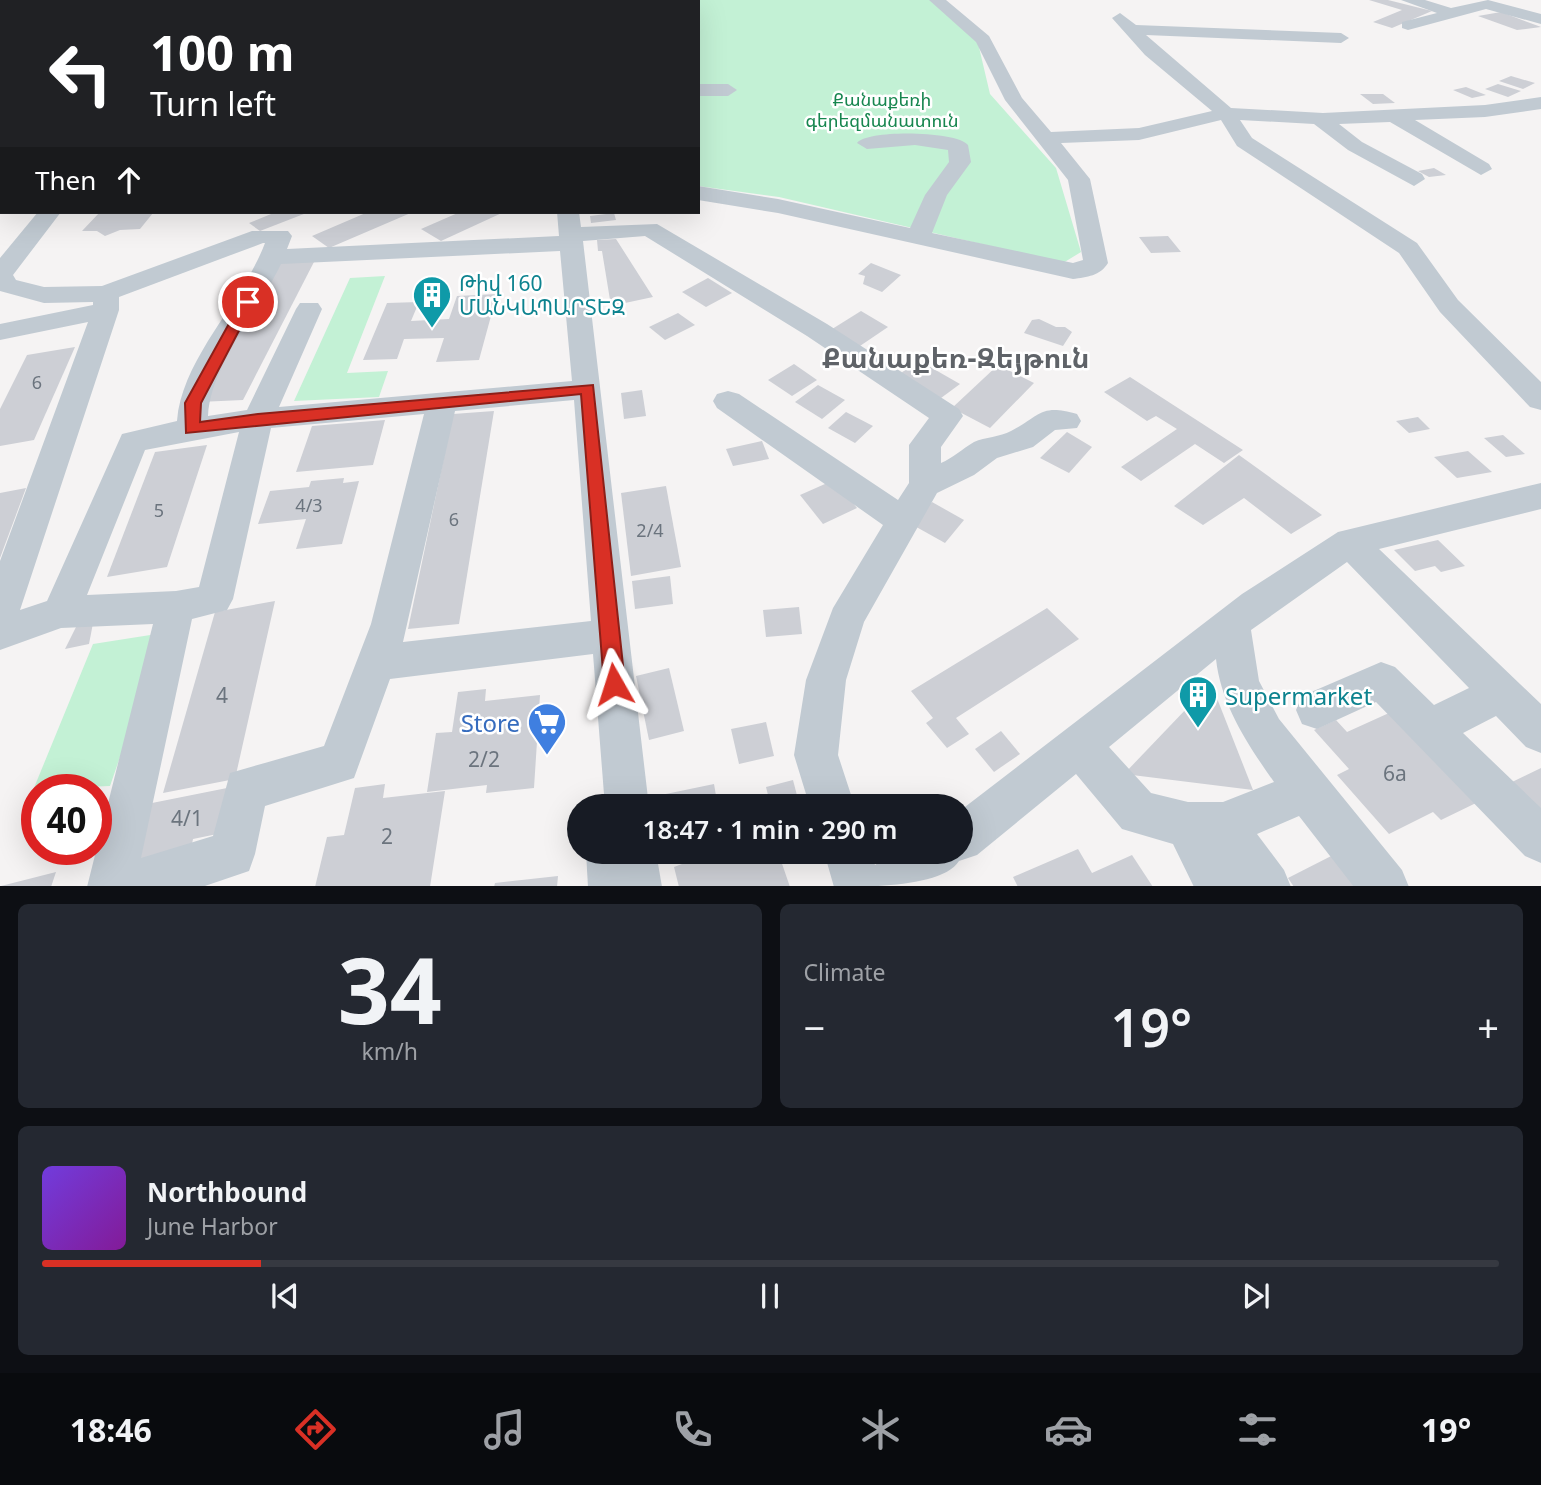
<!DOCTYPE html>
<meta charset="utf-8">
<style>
:root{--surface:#171b24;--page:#242831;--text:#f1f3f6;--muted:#9ea1a6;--line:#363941;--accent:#d93025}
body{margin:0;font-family:"Noto Sans","Noto Sans Armenian",sans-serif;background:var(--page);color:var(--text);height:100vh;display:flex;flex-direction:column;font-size:26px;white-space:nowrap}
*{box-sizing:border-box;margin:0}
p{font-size:23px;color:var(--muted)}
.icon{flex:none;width:38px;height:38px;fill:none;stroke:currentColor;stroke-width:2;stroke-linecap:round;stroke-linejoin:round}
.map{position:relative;height:886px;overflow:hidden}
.panel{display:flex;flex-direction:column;gap:18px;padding:18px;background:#0d0f14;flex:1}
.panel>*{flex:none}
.hud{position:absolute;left:0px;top:0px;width:700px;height:214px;box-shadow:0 7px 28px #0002;background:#202124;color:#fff;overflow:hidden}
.speed{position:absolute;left:21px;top:774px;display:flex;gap:14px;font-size:35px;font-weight:700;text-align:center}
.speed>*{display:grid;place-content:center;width:91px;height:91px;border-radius:50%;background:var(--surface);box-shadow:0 7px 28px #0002;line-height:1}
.speed .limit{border:10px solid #d22;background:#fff;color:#111}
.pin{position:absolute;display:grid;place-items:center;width:60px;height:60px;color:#fff;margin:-30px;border:4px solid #fff;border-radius:50%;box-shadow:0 2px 7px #0007}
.me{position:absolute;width:77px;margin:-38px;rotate:354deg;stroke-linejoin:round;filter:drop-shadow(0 0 5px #0008)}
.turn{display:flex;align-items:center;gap:24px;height:147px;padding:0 35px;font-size:32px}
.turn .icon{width:91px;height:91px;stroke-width:2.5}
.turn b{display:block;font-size:49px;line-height:60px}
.then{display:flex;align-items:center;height:66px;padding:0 35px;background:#0003;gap:14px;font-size:26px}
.big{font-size:52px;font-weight:600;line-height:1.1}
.panel .card{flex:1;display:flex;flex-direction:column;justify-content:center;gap:10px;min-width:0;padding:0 24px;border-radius:10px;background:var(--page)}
.panel .dial{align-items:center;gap:0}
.dial b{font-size:91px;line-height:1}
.song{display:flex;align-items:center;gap:21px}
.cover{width:84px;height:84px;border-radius:10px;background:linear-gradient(135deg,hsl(260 70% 55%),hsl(290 70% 35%))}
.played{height:7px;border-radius:4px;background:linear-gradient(90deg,var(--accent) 15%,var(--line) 15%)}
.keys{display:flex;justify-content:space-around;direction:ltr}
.heat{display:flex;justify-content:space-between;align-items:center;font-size:38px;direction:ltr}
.panel .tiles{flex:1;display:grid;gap:18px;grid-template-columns:1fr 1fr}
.card:last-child{grid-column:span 2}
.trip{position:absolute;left:567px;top:794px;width:406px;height:70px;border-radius:35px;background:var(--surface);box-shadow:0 7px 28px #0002;font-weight:600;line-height:70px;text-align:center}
.tab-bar{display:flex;height:112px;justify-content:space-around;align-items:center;background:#090b0e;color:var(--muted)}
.tab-bar .icon{width:49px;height:49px}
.tab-bar .on{color:var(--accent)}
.tab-bar b{font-size:32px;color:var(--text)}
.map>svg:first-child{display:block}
</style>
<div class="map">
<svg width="1541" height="887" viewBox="0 0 1541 887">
<rect width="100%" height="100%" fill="#f5f3f3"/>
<!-- green -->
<g fill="#c3f1d5">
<polygon points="611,0 930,0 978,43 990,94 1056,168 1081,252 1063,263 779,197 698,186 698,2"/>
<polygon points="385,276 347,373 388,371 379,397 294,401 350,278"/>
<polygon points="163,633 110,786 37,789 37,799 29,800 93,644"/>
</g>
<!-- building -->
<g fill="#cdcfd5">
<polygon points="1369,0 1388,0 1432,11 1392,28 1373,22 1402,10"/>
<polygon points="1501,12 1541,27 1517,30 1478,16"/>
<polygon points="1511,76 1535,83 1523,89 1499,81"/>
<polygon points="1498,84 1521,91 1508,97 1485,89"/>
<polygon points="1466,87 1486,95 1472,98 1453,90"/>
<polygon points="1360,94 1383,94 1395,103 1373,104"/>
<polygon points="1434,168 1446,175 1429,177 1418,171"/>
<polygon points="100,212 116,212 113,214 153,213 140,229 120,230 105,236 97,231 82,231"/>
<polygon points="276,212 309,212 260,231 249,223"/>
<polygon points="368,212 413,212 329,248 312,236"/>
<polygon points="460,212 504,212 441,241 421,229"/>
<polygon points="614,213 616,220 591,223 590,216"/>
<polygon points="1168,236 1181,252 1151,253 1139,237"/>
<polygon points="616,239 653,297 611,306 602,251 598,251 597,240"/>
<polygon points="315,260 243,400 199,402 279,261"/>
<polygon points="871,263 901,275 882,292 863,284 865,276 858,274"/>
<polygon points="708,278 732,293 706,307 682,292"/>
<polygon points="497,294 479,360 436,362 444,338 404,339 397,359 363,360 387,303 419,302 411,321 449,319 457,296"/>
<polygon points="861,311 888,327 857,348 829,331"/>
<polygon points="678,313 695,325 665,340 649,327"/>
<polygon points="1039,319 1056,327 1065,327 1072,332 1063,346 1024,333 1032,320"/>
<polygon points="75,347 34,440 0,446 0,409 27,355"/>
<polygon points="918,360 960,384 941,398 900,374"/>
<polygon points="794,364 817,380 792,396 768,380"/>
<polygon points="998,365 1034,383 990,428 952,408"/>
<polygon points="1130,377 1243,450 1224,463 1195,444 1141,481 1121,467 1177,429 1156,416 1147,421 1104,392"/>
<polygon points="818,385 845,400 822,419 795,402"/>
<polygon points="642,390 646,416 624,419 621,393"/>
<polygon points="494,411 459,624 408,629 453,414"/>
<polygon points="846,412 873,426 855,443 828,428"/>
<polygon points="1418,417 1430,429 1409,433 1396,421"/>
<polygon points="385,420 373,465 296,472 312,426"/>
<polygon points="1067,432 1092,447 1069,473 1040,458"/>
<polygon points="1503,435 1525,454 1506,457 1484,438"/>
<polygon points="762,441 769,459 733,466 726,449"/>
<polygon points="207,445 167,567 107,577 155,452"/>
<polygon points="1468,451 1492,472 1457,478 1434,457"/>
<polygon points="1239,455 1322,515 1291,534 1244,498 1203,525 1174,506"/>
<polygon points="344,478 343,483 359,481 342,544 296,549 306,519 258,524 270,491 309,487 311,481"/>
<polygon points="834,480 857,508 823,524 800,495"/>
<polygon points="666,486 681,567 631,576 621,493"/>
<polygon points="26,488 0,558 0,493"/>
<polygon points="932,502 964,520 945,543 911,524"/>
<polygon points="1438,540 1465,566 1441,572 1435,566 1415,571 1394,550"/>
<polygon points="670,576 673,604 635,609 632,581"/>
<polygon points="275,601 235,779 163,793 215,612"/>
<polygon points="799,607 802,634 766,637 763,610"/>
<polygon points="1047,608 1079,639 956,718 969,734 947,748 926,723 933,718 911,691"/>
<polygon points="83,613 94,618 89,644 65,649"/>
<polygon points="669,668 684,731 649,740 636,676"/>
<polygon points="1211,683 1253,790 1124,774"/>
<polygon points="486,689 485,701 540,695 534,788 486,793 487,785 427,792 436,733 452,732 458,692"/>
<polygon points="1389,713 1476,803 1441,820 1433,812 1389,834 1337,775 1349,769 1314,730 1336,720 1347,732"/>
<polygon points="766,722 774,756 739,764 731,729"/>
<polygon points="1001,731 1020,754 994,772 975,749"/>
<polygon points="1541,768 1541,813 1510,783"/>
<polygon points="793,780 800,807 771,807 766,787"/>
<polygon points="385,784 383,798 445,791 430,887 315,887 327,837 344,835 355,788"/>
<polygon points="714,784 718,807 662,807 661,795"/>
<polygon points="237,786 227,832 193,839 191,849 131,861 147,804"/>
<polygon points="1078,849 1092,873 1132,855 1153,887 1018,887 1013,877"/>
<polygon points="1341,851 1371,887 1294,887 1288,878"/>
<polygon points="714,852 778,852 790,887 679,887 674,867"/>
<polygon points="56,872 51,887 1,887 1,886"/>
<polygon points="558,876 557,887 494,887 495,883"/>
</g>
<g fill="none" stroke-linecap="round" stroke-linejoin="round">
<!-- minor -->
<g fill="#c1cad2" fill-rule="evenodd">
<polygon points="349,0 365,0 365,2 350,2"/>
<polygon points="396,0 412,0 395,2"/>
<polygon points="578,0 594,0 578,2"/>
<path d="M929,0H946L989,36L1022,98L1051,132L1139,128L1212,111L1145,55L1112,18L1120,13L1136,25L1341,33L1349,38L1341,43L1146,35L1231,108L1323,113L1485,105L1541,97V109L1485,117L1415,120L1489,164L1492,169L1481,175L1390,122L1339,124L1362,142L1422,174L1425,179L1414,186L1348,150L1314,124L1240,120L1252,138L1417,243L1458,300L1541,382V410L1530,407L1440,312L1399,253L1237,146L1221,120L1139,140L1061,143L1090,179L1108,263C1100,276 1087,277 1073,279L778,213L698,200V186L778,199L910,228L925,195L949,162L948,150L915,145L867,149L857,143C867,129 958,131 968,145L971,162L947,195L932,233L1073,263L1083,260L1068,180L1005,100L976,42Z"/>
<polygon points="1401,0 1425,0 1451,8 1488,0 1541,14 1541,24 1486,9 1408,30 1402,28 1402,22 1437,13"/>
<polygon points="2,16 2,27 0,28 0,17"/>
<polygon points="698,84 728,84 737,90 728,96 698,96"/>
<polygon points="0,168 2,168 0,181"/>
<path d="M38,212H61L13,275L16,280L44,287L102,286L252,231H288L292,236L287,249L559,236L557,212H579L581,227L657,224L827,324L959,409L963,416L941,447V463C953,458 962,449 974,442C985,437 1000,437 1011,431C1040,416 1040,403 1077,414L1081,421L1077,428L1055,430L1033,447L997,458L974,475L937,493L864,622L846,680L838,755L855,807H810L794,755L806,680L833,608L883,525L717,408L713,401L717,394L728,391L739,394L898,500L909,483V445L929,418L807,336L645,236L583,241L649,807H605L593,654L390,679L354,778L265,806L255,854L249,871L202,887H87L153,624L61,628L0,650V561L88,322L0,340V324L93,305V302L44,303L0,291V258ZM263,243H265C243,302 182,358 177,421L122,434L47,601L20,610L119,310V297ZM560,251L572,381L279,407L322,309L318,303H300L296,309L247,410L208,416C210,367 260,308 281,264ZM574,400L591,621L403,642L455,411ZM424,414L371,624L324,746L230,773L213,836L141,858L192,619L227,610L233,599L271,428ZM239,432L199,587L176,591L87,595L145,450Z"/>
<path d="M1541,483V509L1379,549L1541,704V753L1526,747L1496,716L1463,733L1541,808V863L1525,856L1376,702L1317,729L1302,724L1296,710L1302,696L1381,662L1395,667L1434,705L1469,688L1347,562L1251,630L1259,681L1279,719L1402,870L1409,887H1354L1299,816L1257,834L1284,870L1291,887H1194L1173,844L1122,829L1076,774L977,855L959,861C943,887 867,887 834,887L824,852H870L875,865L895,852H961V810L1242,594L1338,532ZM1216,659C1221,705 1248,745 1274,782L1223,802H1188L1151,793L1109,747Z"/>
<polygon points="586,852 656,852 662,887 588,887"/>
</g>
</g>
<!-- route -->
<polygon fill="#d93025" stroke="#8d1f18" stroke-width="2" points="248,298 254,302 201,403 200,422 258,414 593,385 625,684 622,691 614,694 607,691 604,684 581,394 186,433 185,403 241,302"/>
<!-- icons -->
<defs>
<g id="building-pin" transform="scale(2.0125)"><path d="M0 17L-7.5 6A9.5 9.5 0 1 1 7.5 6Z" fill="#0f9aa8" stroke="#fff"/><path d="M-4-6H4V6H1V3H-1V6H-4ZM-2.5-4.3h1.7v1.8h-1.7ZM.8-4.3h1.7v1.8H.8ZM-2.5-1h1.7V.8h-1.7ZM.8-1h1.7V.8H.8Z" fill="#fff"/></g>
<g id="supermarket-pin" transform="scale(2.0125)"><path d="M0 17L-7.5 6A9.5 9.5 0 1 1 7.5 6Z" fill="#3f7fe0" stroke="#fff"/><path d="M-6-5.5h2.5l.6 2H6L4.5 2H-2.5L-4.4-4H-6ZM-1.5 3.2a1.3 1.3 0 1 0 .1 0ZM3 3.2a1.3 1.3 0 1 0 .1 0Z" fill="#fff"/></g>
</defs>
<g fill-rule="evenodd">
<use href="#building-pin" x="432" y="295"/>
<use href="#building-pin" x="1198" y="695"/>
<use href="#supermarket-pin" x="547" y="722"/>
</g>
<g text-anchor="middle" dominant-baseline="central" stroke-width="5" stroke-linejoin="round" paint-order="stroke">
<!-- far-park labels -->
<g font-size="18" fill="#17864f" stroke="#fff">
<text x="882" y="99">Քանաքեռի<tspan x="882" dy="21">գերեզմանատուն</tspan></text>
</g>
<!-- number labels -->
<g font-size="18" fill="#6b747e">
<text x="37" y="382">6</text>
<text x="309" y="505">4/3</text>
<text x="159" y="510">5</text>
<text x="454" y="519">6</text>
<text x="650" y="530">2/4</text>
</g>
<!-- culture labels -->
<g font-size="21" fill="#0d838f" stroke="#fff" text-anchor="start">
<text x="459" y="283">Թիվ 160<tspan x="459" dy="24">ՄԱՆԿԱՊԱՐՏԵԶ</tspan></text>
</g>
<!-- near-number labels -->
<g font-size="21" fill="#6b747e">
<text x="222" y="695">4</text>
<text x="484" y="759">2/2</text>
<text x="1395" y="773">6a</text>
<text x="187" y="818">4/1</text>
<text x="387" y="836">2</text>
</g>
<!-- near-culture labels -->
<g font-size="24" fill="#0d838f" stroke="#fff" text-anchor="start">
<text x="1225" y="695">Supermarket</text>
</g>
<!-- near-shop labels -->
<g font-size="24" fill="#366cbe" stroke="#fff" text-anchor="end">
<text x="520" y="722">Store</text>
</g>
<!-- district labels -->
<g font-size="28" font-weight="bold" fill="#5f6368" stroke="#fff">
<text x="956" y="357">Քանաքեռ-Զեյթուն</text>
</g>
</g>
</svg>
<div class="speed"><div class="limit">40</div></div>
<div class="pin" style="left:248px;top:302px;background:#d93025"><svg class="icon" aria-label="arrive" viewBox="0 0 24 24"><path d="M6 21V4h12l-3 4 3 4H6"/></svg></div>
<svg class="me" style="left:614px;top:684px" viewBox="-20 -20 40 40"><path d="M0-17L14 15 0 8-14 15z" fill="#d93025" stroke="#fff" stroke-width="4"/></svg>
<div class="trip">18:47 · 1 min · 290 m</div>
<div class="hud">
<div class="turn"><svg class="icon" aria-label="left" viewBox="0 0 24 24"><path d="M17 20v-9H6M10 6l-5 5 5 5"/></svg><div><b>100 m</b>Turn left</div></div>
<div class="then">Then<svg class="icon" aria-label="ahead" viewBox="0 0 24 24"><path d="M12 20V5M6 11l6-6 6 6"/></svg></div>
</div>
</div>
<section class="panel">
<div class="tiles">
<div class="card dial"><b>34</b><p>km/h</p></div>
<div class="card"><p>Climate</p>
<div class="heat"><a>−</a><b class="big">19°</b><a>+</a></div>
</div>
<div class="card">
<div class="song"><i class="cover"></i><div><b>Northbound</b><p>June Harbor</p></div></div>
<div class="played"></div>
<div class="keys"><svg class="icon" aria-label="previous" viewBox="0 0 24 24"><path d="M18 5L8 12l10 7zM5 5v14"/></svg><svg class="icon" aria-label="pause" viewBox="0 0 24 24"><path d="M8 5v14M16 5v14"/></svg><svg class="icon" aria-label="next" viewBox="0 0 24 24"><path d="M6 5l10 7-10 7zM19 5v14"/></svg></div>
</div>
</div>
</section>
<nav class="tab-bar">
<b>18:46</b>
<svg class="icon on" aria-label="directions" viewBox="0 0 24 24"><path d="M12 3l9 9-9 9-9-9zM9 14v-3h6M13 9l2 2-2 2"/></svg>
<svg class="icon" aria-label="music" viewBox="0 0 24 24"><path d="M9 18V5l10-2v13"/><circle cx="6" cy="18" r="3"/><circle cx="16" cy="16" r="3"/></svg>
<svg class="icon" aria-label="phone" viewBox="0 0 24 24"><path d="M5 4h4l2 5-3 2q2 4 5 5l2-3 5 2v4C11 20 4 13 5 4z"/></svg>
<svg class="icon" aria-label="climate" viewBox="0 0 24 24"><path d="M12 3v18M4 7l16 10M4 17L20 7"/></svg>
<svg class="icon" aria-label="car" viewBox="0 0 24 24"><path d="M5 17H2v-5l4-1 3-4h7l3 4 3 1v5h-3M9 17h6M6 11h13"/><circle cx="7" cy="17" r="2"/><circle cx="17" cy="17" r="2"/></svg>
<svg class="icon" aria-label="filters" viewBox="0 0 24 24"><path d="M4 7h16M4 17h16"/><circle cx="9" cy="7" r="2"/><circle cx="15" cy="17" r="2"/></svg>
<b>19°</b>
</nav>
